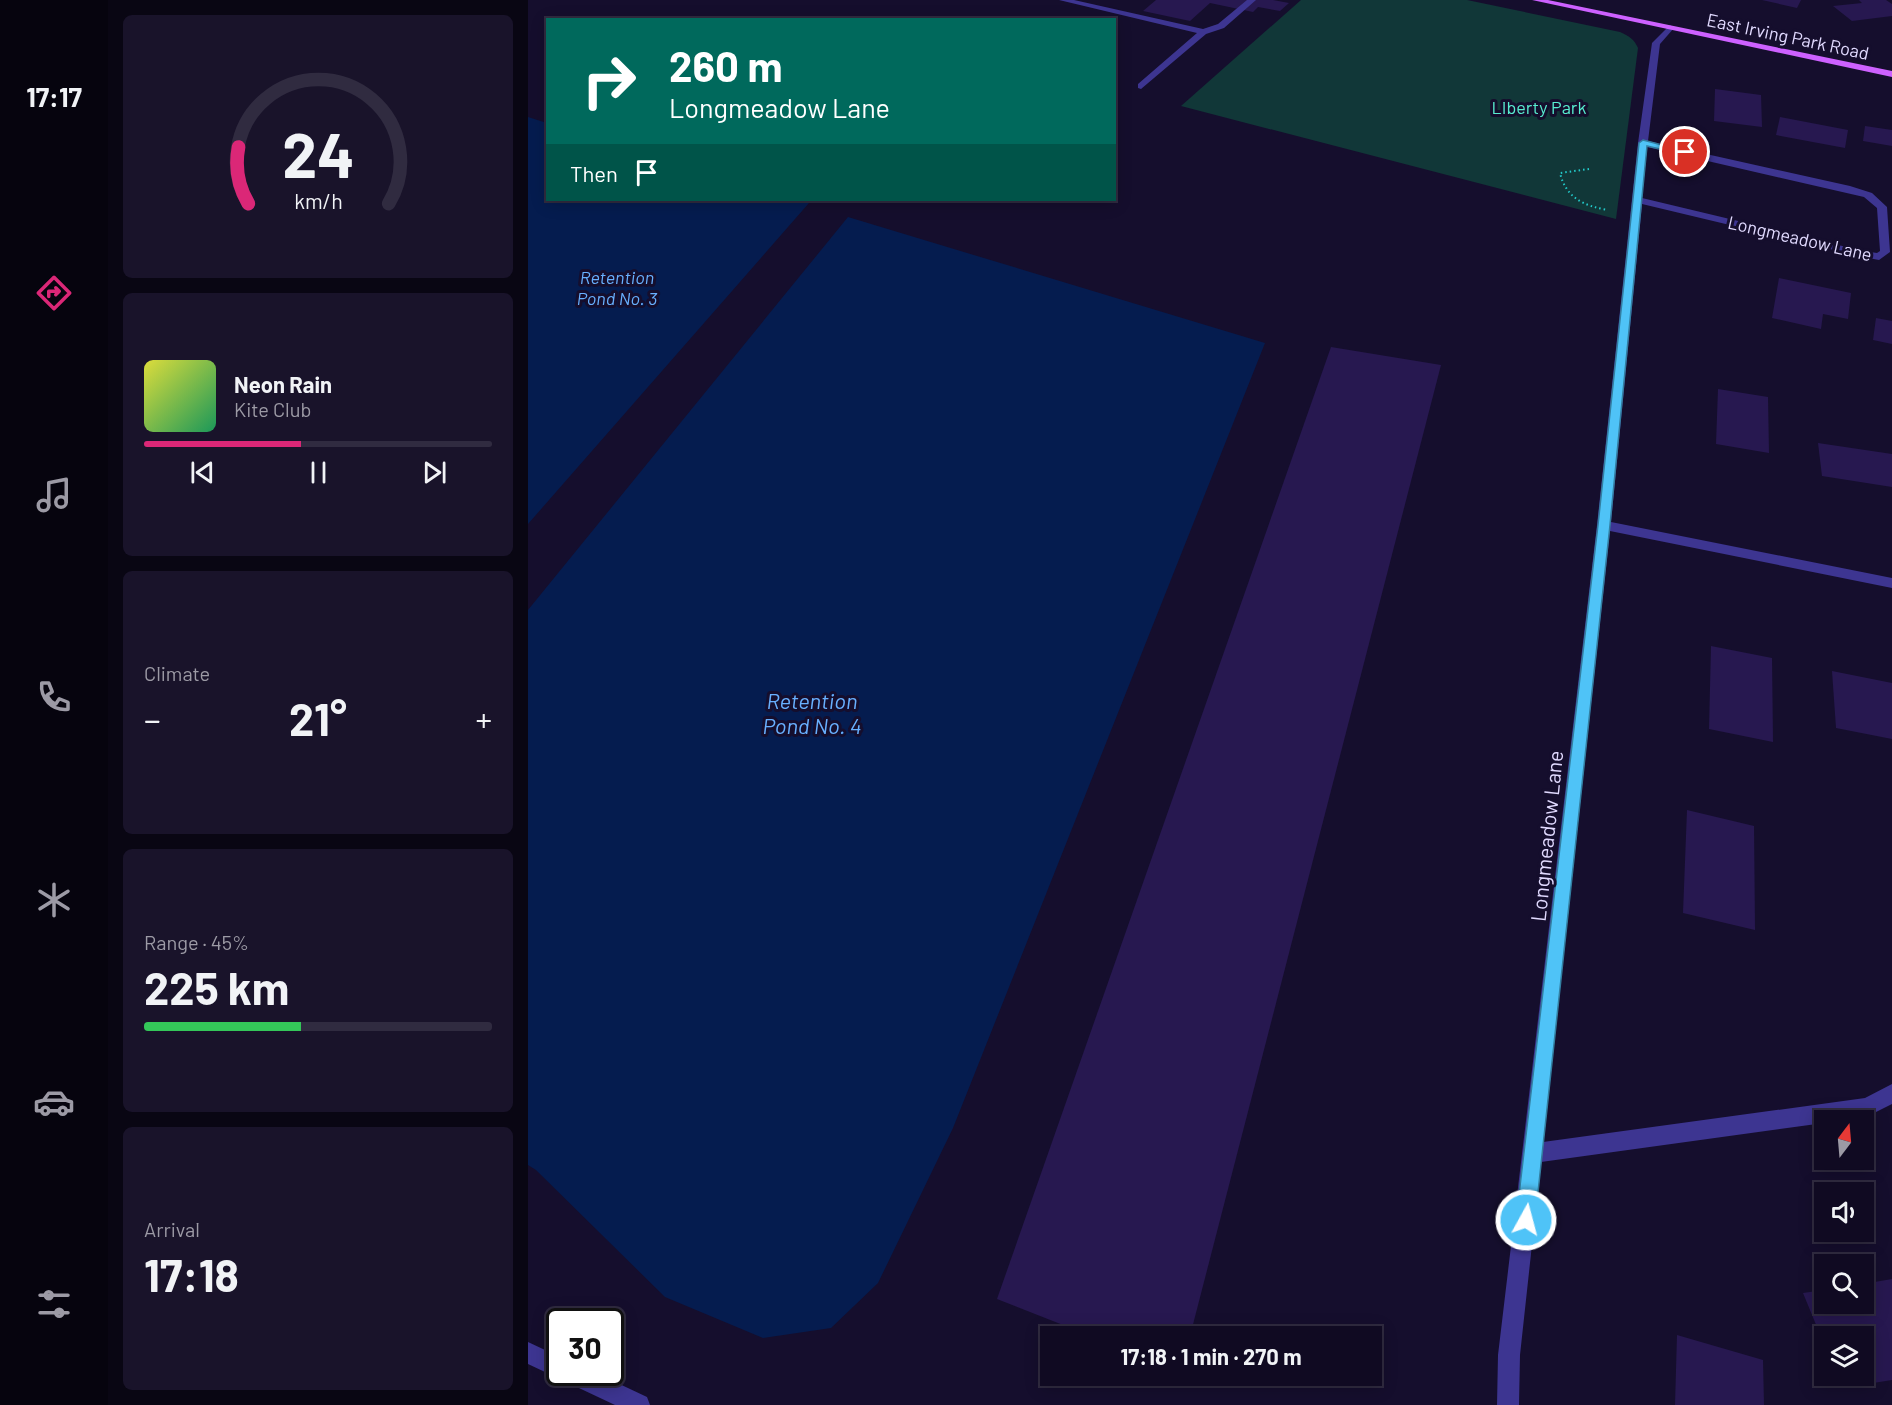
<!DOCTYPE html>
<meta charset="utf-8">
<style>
:root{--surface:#100a22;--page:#19132a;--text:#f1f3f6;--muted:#9c9aa5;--line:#302b40;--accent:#db2777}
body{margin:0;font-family:Barlow,sans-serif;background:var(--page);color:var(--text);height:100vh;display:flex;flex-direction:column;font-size:22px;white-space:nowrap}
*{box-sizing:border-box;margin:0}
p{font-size:20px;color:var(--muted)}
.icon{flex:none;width:33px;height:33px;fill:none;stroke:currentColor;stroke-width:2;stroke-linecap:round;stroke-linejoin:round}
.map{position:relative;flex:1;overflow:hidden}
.details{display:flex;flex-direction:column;gap:15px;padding:15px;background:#090613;width:420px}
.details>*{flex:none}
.guide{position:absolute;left:18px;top:18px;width:570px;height:183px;border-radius:0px;box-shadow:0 3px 15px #0003,0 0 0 2px var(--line);background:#00695c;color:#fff;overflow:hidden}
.needle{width:39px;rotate:16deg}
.tools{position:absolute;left:1286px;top:1110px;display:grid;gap:12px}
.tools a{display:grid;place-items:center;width:60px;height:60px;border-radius:0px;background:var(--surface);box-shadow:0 3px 15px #0003,0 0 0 2px var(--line);font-size:30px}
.speed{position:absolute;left:18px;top:1308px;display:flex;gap:12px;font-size:30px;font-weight:700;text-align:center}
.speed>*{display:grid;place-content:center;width:78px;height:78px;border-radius:50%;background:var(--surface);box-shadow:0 3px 15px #0003,0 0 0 2px var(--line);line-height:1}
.speed .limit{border:3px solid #111;border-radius:9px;background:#fff;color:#111}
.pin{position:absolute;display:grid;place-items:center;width:51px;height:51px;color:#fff;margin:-26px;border:3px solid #fff;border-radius:50%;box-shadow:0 2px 6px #0007}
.me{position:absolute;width:66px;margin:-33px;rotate:7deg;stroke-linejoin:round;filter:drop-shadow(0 0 4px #0008)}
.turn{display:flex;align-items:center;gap:21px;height:126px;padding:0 24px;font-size:27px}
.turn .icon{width:78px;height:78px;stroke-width:2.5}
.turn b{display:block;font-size:42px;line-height:51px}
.then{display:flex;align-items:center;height:57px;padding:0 24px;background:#0003;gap:12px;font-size:22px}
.big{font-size:45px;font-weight:700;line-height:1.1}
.details .widget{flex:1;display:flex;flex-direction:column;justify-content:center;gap:9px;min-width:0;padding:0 21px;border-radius:9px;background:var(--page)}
.details .dial{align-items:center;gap:0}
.dial svg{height:156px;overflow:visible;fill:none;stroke:var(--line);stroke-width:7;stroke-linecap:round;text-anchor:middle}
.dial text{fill:var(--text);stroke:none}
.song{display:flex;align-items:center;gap:18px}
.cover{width:72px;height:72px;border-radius:9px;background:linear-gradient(135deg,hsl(60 70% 55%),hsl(150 70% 35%))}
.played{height:6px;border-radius:3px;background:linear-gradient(90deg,var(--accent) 45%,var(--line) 45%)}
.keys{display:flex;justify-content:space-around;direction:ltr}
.heat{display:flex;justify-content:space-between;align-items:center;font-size:33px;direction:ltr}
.charge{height:9px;border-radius:4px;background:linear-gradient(90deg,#34c759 45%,var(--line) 0)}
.trip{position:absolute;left:512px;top:1326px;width:342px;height:60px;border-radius:0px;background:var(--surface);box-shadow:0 3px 15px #0003,0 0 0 2px var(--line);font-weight:700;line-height:60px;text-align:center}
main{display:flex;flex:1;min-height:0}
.dock{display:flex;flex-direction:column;width:108px;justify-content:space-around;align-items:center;background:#06040e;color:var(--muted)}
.dock .icon{width:42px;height:42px}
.dock .active{color:var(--accent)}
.dock b{font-size:27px;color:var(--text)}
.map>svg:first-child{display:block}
</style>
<main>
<nav class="dock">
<b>17:17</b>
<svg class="icon active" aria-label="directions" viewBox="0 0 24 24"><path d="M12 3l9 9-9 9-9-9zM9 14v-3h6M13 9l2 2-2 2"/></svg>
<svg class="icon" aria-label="music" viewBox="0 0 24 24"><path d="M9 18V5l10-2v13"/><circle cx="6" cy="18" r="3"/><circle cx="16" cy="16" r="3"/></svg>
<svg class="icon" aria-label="phone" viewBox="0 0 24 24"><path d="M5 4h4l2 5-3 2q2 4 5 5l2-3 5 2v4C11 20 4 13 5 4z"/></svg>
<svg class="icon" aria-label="climate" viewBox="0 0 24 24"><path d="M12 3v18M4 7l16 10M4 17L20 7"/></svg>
<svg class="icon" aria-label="car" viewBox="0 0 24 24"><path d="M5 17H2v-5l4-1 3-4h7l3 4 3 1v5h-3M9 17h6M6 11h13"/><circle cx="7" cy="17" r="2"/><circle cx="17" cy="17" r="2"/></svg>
<svg class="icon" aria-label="filters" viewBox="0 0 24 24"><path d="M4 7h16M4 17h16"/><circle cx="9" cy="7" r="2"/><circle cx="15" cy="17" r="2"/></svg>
</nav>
<section class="details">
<div class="widget dial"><svg viewBox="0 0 100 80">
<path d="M14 69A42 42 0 1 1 86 69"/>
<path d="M14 69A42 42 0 0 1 9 40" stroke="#db2777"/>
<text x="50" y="56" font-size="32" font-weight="700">24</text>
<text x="50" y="72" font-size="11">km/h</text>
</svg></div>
<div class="widget">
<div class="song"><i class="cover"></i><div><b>Neon Rain</b><p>Kite Club</p></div></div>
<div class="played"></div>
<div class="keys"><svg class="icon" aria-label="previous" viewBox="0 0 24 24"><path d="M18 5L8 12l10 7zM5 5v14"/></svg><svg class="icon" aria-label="pause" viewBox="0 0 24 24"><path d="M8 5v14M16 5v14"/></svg><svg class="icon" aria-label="next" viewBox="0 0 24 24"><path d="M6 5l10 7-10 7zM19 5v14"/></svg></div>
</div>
<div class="widget"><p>Climate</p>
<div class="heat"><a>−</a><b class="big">21°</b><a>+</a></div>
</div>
<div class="widget"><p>Range · 45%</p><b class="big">225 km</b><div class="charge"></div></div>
<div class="widget"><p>Arrival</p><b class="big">17:18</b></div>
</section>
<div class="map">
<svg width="1364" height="1405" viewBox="0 0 1364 1405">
<rect width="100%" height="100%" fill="#150e2d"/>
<!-- green -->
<path fill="#113738" d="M773,0H939L1092,32C1101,36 1106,39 1110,48L1088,219L653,106Z"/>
<!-- water -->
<g fill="#051c4f">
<polygon points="0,117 19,123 20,200 269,200 281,203 0,524"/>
<polygon points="320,217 737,343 425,1128 350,1283 303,1328 235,1338 137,1297 8,1170 0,1165 0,610"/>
</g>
<!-- building -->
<g fill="#271850">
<polygon points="628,0 745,0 761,3 752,11 730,7 725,12 682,3 662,21 615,11"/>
<polygon points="1234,0 1273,0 1269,8"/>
<polygon points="1331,0 1358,0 1364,4 1364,16 1324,21 1305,6 1334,3"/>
<polygon points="1187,89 1233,95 1234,127 1186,121"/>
<polygon points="1252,117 1320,130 1317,148 1248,135"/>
<polygon points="1337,126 1364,130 1364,146 1335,141"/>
<polygon points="1251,278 1323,293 1320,319 1295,314 1293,329 1244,318"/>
<polygon points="1348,318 1364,321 1364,344 1345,340"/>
<polygon points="803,347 913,365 662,1336 563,1336 469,1299"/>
<polygon points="1190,389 1240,397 1241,453 1188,444"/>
<polygon points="1290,443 1364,454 1364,487 1294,476"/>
<polygon points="1183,646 1244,658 1245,742 1181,729"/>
<polygon points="1304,671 1364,683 1364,739 1308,728"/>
<polygon points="1159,810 1226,826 1227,930 1155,913"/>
<polygon points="1364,1279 1364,1380 1314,1388 1309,1376 1335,1376 1335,1336 1296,1336 1296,1344 1275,1293 1296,1290 1296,1304 1335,1304 1335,1284"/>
<polygon points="1149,1335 1235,1360 1236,1405 1147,1405"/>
</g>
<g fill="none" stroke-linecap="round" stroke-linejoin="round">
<!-- path -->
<path stroke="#23caca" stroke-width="2" stroke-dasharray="1.5 3" stroke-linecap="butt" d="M1061,169L1032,173C1038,198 1056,206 1080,210"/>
<!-- minor -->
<g fill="#3d3591" fill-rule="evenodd">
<polygon points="531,0 546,0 675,29 690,24 719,0 728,0 696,28 678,34 613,89 610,88 610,84 669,33"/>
<path d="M1142,25L1146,28L1132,44L1120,141L1322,186L1344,193L1359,207L1362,252L1351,260L1335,257L1114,204L1083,522L1364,578V588L1082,531L1015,1142L1337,1098L1364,1084V1104L1340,1116L1296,1120V1123L1013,1162L992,1355L991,1405H969L970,1355L1069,525L1110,143L1124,43ZM1119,147L1336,197L1349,208L1352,251L1349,253L1335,251L1114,198Z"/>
<polygon points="0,1342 32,1357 32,1372 66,1372 119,1397 122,1405 87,1405 0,1364"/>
</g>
<!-- major -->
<polygon fill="#cd61ff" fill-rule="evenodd" points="1004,0 1020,0 1364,71 1364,77"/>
</g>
<!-- route -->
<polygon fill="#4fc3f7" stroke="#337fa1" stroke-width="1.5" points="1115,140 1161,152 1157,155 1119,146 1082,525 1007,1220 1004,1227 998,1229 991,1227 988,1220 1070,525 1111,143"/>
<g text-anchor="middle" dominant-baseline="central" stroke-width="6" stroke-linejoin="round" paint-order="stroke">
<!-- far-street labels -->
<g font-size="18" fill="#e1daff" stroke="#150e2d">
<text transform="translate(1260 36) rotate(12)">East Irving Park Road</text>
<text transform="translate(1272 238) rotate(13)">Longmeadow Lane</text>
</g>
<!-- far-park labels -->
<g font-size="18" fill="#58edd0" stroke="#150e2d">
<text x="1011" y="107">LIberty Park</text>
</g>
<!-- far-water labels -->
<g font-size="18" font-style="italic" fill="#68b0ff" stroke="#150e2d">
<text x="89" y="277">Retention<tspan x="89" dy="21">Pond No. 3</tspan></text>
</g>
<!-- street labels -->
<g font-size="21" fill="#e1daff" stroke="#150e2d">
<text transform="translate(1018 836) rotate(-84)">Longmeadow Lane</text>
</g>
<!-- water labels -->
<g font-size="22" font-style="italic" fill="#68b0ff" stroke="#150e2d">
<text x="284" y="700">Retention<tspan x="284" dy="25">Pond No. 4</tspan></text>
</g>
</g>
</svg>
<div class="tools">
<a><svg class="needle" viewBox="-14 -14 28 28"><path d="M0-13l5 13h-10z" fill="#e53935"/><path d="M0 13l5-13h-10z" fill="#9c9aa5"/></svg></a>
<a><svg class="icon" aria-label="sound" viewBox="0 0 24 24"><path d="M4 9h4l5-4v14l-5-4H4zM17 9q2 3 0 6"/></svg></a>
<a><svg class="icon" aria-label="search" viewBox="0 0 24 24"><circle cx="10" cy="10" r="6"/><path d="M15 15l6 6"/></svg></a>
<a><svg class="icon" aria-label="layers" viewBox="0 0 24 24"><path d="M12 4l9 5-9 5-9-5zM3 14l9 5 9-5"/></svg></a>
</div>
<div class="speed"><div class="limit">30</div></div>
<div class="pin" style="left:1157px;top:152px;background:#d93025"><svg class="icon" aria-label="arrive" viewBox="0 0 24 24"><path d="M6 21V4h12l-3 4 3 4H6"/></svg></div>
<svg class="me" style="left:998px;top:1220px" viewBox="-20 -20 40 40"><circle r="17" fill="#4fc3f7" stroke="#fff" stroke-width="3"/><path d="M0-11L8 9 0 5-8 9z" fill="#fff"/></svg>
<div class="trip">17:18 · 1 min · 270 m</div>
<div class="guide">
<div class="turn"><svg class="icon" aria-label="right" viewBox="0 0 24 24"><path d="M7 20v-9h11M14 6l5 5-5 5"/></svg><div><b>260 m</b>Longmeadow Lane</div></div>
<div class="then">Then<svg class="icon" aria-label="arrive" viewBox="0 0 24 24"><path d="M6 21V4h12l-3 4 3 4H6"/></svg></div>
</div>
</div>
</main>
